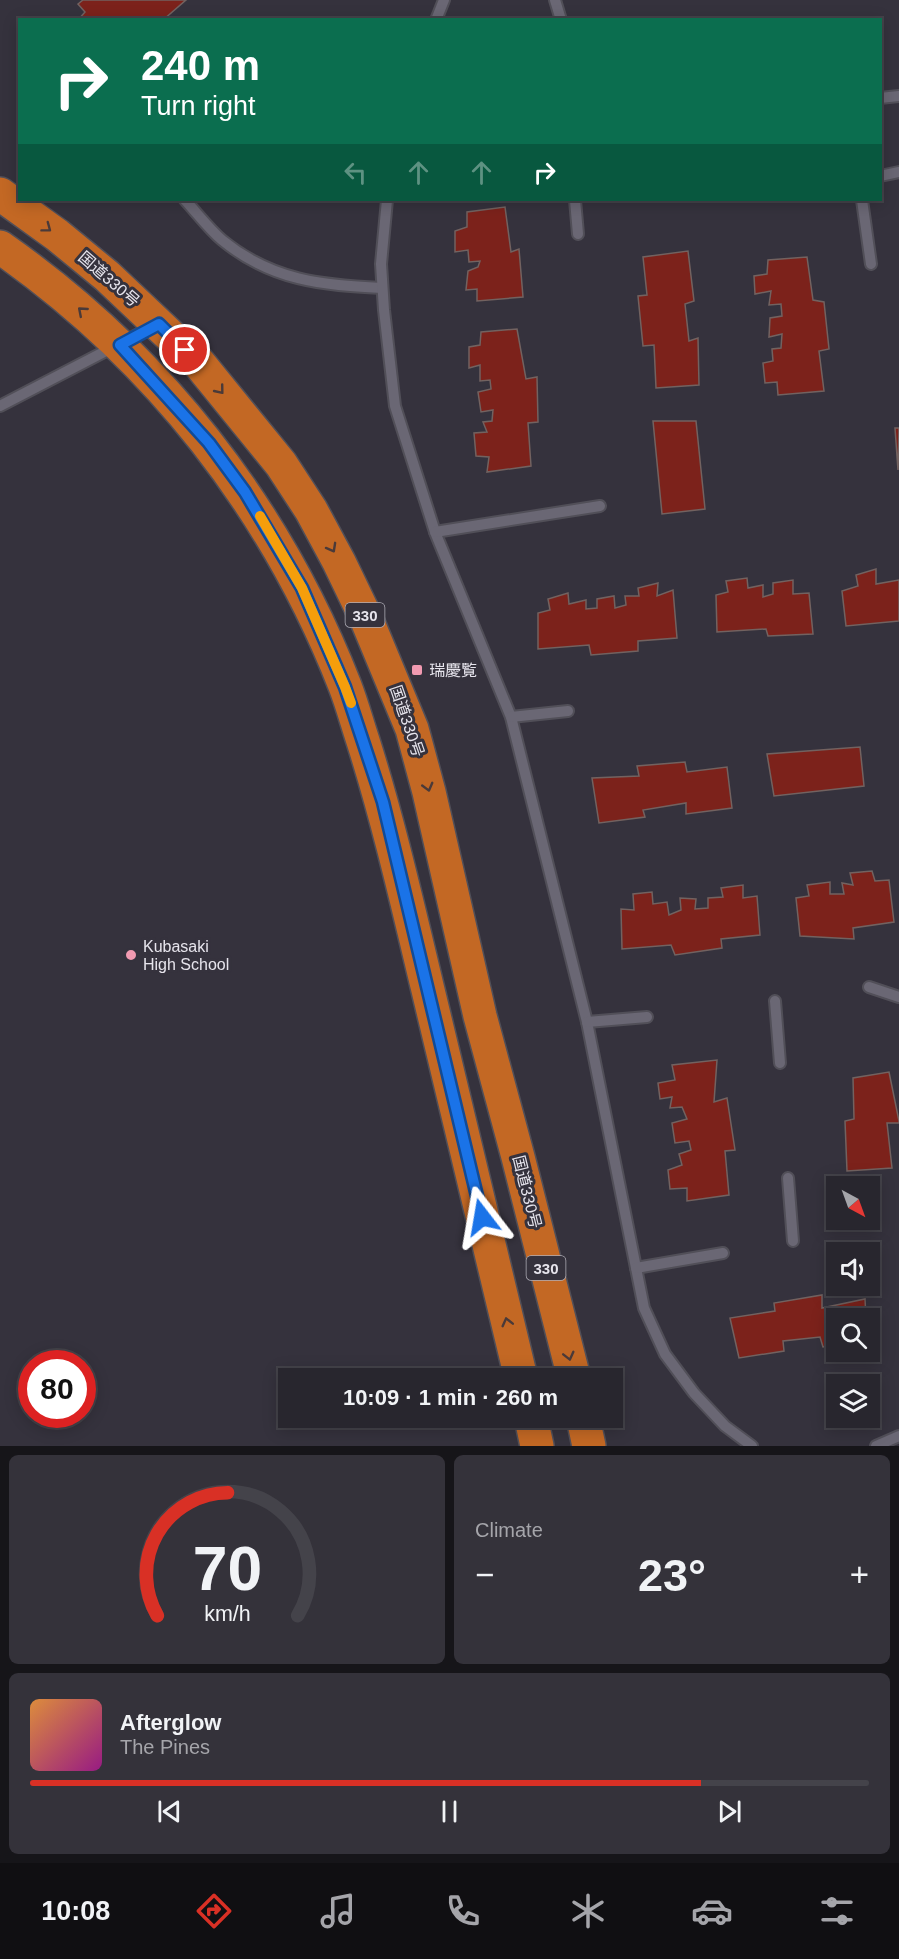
<!DOCTYPE html>
<meta charset="utf-8">
<style>
:root{--surface:#28262e;--page:#34323a;--text:#f1f3f6;--muted:#a5a5aa;--line:#44434a;--accent:#d93025}
body{margin:0;font-family:Arial,"Noto Sans JP",sans-serif;background:var(--page);color:var(--text);height:100vh;display:flex;flex-direction:column;font-size:22px;white-space:nowrap}
*{box-sizing:border-box;margin:0}
p{font-size:20px;color:var(--muted)}
.icon{flex:none;width:33px;height:33px;fill:none;stroke:currentColor;stroke-width:2;stroke-linecap:round;stroke-linejoin:round}
.map{position:relative;height:1446px;overflow:hidden}
.details{display:flex;flex-direction:column;gap:9px;padding:9px;background:#161519;flex:1}
.details>*{flex:none}
.banner{position:absolute;left:18px;top:18px;width:864px;height:183px;border-radius:0px;box-shadow:0 3px 15px #0003,0 0 0 2px var(--line);background:#0b6e4f;color:#fff;overflow:hidden}
.needle{width:39px;rotate:139deg}
.buttons{position:absolute;left:826px;top:1176px;display:grid;gap:12px}
.buttons a{display:grid;place-items:center;width:54px;height:54px;border-radius:0px;background:var(--surface);box-shadow:0 3px 15px #0003,0 0 0 2px var(--line);font-size:30px}
.speed{position:absolute;left:18px;top:1350px;display:flex;gap:12px;font-size:30px;font-weight:700;text-align:center}
.speed>*{display:grid;place-content:center;width:78px;height:78px;border-radius:50%;background:var(--surface);box-shadow:0 3px 15px #0003,0 0 0 2px var(--line);line-height:1}
.speed .limit{border:9px solid #d22;background:#fff;color:#111}
.pin{position:absolute;display:grid;place-items:center;width:51px;height:51px;color:#fff;margin:-26px;border:3px solid #fff;border-radius:50%;box-shadow:0 2px 6px #0007}
.me{position:absolute;width:66px;margin:-33px;rotate:346deg;stroke-linejoin:round;filter:drop-shadow(0 0 4px #0008)}
.turn{display:flex;align-items:center;gap:21px;height:126px;padding:0 24px;font-size:27px}
.turn .icon{width:78px;height:78px;stroke-width:2.5}
.turn b{display:block;font-size:42px;line-height:51px}
.lanes{display:flex;align-items:center;height:57px;padding:0 24px;background:#0003;justify-content:center;gap:30px;direction:ltr}
.lanes .off{opacity:.35}
.big{font-size:45px;font-weight:700;line-height:1.1}
.details .card{flex:1;display:flex;flex-direction:column;justify-content:center;gap:9px;min-width:0;padding:0 21px;border-radius:9px;background:var(--page)}
.details .dial{align-items:center;gap:0}
.dial svg{height:156px;overflow:visible;fill:none;stroke:var(--line);stroke-width:7;stroke-linecap:round;text-anchor:middle}
.dial text{fill:var(--text);stroke:none}
.song{display:flex;align-items:center;gap:18px}
.cover{width:72px;height:72px;border-radius:9px;background:linear-gradient(135deg,hsl(30 70% 55%),hsl(310 70% 35%))}
.played{height:6px;border-radius:3px;background:linear-gradient(90deg,var(--accent) 80%,var(--line) 80%)}
.keys{display:flex;justify-content:space-around;direction:ltr}
.heat{display:flex;justify-content:space-between;align-items:center;font-size:33px;direction:ltr}
.details .tiles{flex:1;display:grid;gap:9px;grid-template-columns:1fr 1fr}
.card:last-child{grid-column:span 2}
.trip{position:absolute;left:278px;top:1368px;width:345px;height:60px;border-radius:0px;background:var(--surface);box-shadow:0 3px 15px #0003,0 0 0 2px var(--line);font-weight:700;line-height:60px;text-align:center}
.menu{display:flex;height:96px;justify-content:space-around;align-items:center;background:#100f12;color:var(--muted)}
.menu .icon{width:42px;height:42px}
.menu .selected{color:var(--accent)}
.menu b{font-size:27px;color:var(--text)}
.map>svg:first-child{display:block}
</style>
<div class="map">
<svg width="899" height="1446" viewBox="0 0 899 1446">
<rect width="100%" height="100%" fill="#35323d"/>
<!-- building -->
<g fill="#7c221b" stroke="#726260" stroke-width="1.5">
<polygon points="83,0 186,0 163,20 78,20 85,12 78,4"/>
<polygon points="505,207 511,252 519,249 523,297 477,301 477,289 466,290 468,271 478,267 480,261 469,262 468,250 455,252 455,231 467,227 467,212"/>
<polygon points="688,251 694,301 685,304 689,341 698,338 699,385 656,388 654,345 643,346 638,296 647,295 643,257"/>
<polygon points="807,257 813,300 824,302 829,349 819,351 824,391 778,395 777,382 765,383 763,363 773,361 772,349 781,348 782,334 769,337 770,318 782,316 781,304 769,305 771,291 755,294 754,276 767,274 768,260"/>
<polygon points="517,329 526,379 537,377 538,422 528,423 531,466 487,472 489,457 476,456 474,433 487,432 483,422 492,421 493,410 481,412 478,392 491,389 490,380 480,381 480,365 469,368 469,347 480,345 481,332"/>
<polygon points="653,421 696,421 705,509 662,514"/>
<polygon points="895,428 899,428 898,470"/>
<polygon points="876,569 876,584 899,580 899,621 846,626 842,591 858,586 856,575"/>
<polygon points="747,578 748,588 763,585 763,597 773,594 773,583 793,580 793,594 809,593 813,634 768,636 766,629 717,632 716,595 728,592 726,581"/>
<polygon points="658,583 657,596 673,590 677,638 638,641 638,651 591,655 589,645 538,649 538,613 550,610 548,599 568,593 569,604 586,600 586,609 597,608 597,599 614,596 615,608 626,605 625,596 639,596 638,588"/>
<polygon points="860,747 864,786 774,796 767,754"/>
<polygon points="685,762 687,772 727,767 732,808 686,814 686,803 643,810 645,817 599,823 592,778 639,776 637,766"/>
<polygon points="872,871 875,881 889,880 894,922 853,928 854,939 800,936 796,898 809,896 807,885 830,882 830,894 844,894 842,883 853,885 850,873"/>
<polygon points="743,885 743,898 757,896 760,935 721,939 722,948 675,955 671,945 622,949 621,909 634,910 633,894 652,892 653,904 667,902 669,915 681,910 680,898 696,899 695,909 708,908 708,898 723,897 721,888"/>
<polygon points="717,1060 714,1102 727,1098 735,1150 725,1151 729,1195 687,1201 687,1188 670,1189 668,1170 682,1165 679,1154 691,1150 689,1141 675,1143 672,1123 687,1119 682,1107 670,1108 672,1097 660,1099 658,1083 675,1080 672,1065"/>
<polygon points="889,1072 899,1121 899,1123 887,1123 892,1168 847,1171 845,1121 854,1119 853,1078"/>
<polygon points="822,1295 822,1308 865,1299 866,1318 837,1318 837,1345 823,1347 820,1337 783,1341 784,1351 739,1358 730,1318 775,1311 774,1303"/>
</g>
<g fill="none" stroke-linecap="round" stroke-linejoin="round">
<!-- service casing -->
<g stroke="#514f58" stroke-width="14">
<g id="service">
<polyline points="555,0 561,20"/>
<polyline points="436,20 444,0"/>
<polyline points="880,98 899,96"/>
<polyline points="880,176 899,172"/>
<path d="M185,200C197,213 209,229 222,240C272,281 322,285 382,288"/>
<polyline points="387,200 381,264 384,310 395,406 435,532 511,717 587,1022 644,1308 665,1354 694,1393 725,1426 752,1446"/>
<polyline points="575,200 578,234"/>
<polyline points="862,200 871,264"/>
<polyline points="0,406 154,326"/>
<polyline points="435,532 600,506"/>
<polyline points="511,717 568,711"/>
<polyline points="869,987 899,997"/>
<polyline points="775,1001 780,1063"/>
<polyline points="587,1022 647,1017"/>
<polyline points="788,1178 793,1241"/>
<polyline points="636,1268 723,1253"/>
<polyline points="876,1446 899,1436"/>
</g>
</g>
<!-- trunk casing -->
<g stroke="#514f58" stroke-width="36">
<g id="trunk">
<polyline points="0,194 57,235 107,276 198,362 281,464 311,510 339,562 366,618 412,729 429,792 480,1016 518,1157 574,1378"/>
<path d="M0,247C157,357 275,507 345,686C352,704 357,723 363,741C389,823 408,907 428,990C459,1120 490,1249 521,1378"/>
<polyline points="531,1418 537,1446"/>
<polyline points="583,1418 589,1446"/>
</g>
</g>
<!-- service -->
<use href="#service" stroke="#6a6774" stroke-width="10"/>
<!-- trunk -->
<use href="#trunk" stroke="#c36824" stroke-width="33"/>
</g>
<!-- one-way arrows -->
<defs><path id="oneway-chevron" d="M-2-3.5L2.5 0L-2 3.5" fill="none" stroke-width="1.6" stroke-linecap="round" stroke-linejoin="round" transform="scale(1.5)"/></defs>
<g stroke="#4a3a39">
<use href="#oneway-chevron" transform="translate(47 228) rotate(37)"/>
<use href="#oneway-chevron" transform="translate(82 311) rotate(-139)"/>
<use href="#oneway-chevron" transform="translate(220 390) rotate(51)"/>
<use href="#oneway-chevron" transform="translate(332 548) rotate(61)"/>
<use href="#oneway-chevron" transform="translate(428 787) rotate(75)"/>
<use href="#oneway-chevron" transform="translate(507 1322) rotate(-104)"/>
<use href="#oneway-chevron" transform="translate(569 1356) rotate(76)"/>
</g>
<g fill="none" stroke-linecap="round" stroke-linejoin="round">
<!-- route casing -->
<g stroke="#114b97" stroke-width="15">
<polyline id="route" points="185,350 159,324 120,345 209,443 245,492 302,588 345,687 383,802 482,1217"/>
</g>
<!-- route -->
<use href="#route" stroke="#1a73e8" stroke-width="10"/>
<!-- slow -->
<polyline stroke="#f59e0b" stroke-width="10" points="260,516 302,588 345,687 351,703"/>
</g>
<!-- markers -->
<g fill="#f19ab1" stroke="#35323d" stroke-width="2">
<rect x="411" y="664" width="12" height="12" rx="3"/>
<circle cx="131" cy="955" r="6"/>
</g>
<g text-anchor="middle" dominant-baseline="central" stroke-width="6" stroke-linejoin="round" paint-order="stroke">
<!-- shield labels -->
<g fill="#35323d" stroke="#b1afb8" stroke-width="1.5">
<rect x="345.5" y="603" width="39" height="24" rx="4.5"/>
<rect x="526.5" y="1256" width="39" height="24" rx="4.5"/>
</g>
<g font-size="15" font-weight="bold" fill="#e6e4ec">
<text x="365" y="615">330</text>
<text x="546" y="1268">330</text>
</g>
<!-- street labels -->
<g font-size="16" fill="#e6e4ec" stroke="#35323d">
<text transform="translate(109 279) rotate(41)">国道330号</text>
<text transform="translate(407 721) rotate(71)">国道330号</text>
<text transform="translate(527 1192) rotate(76)">国道330号</text>
</g>
<!-- poi labels -->
<g font-size="16" fill="#e6e4ec" stroke="#35323d" text-anchor="start">
<text x="429" y="670">瑞慶覧</text>
<text x="143" y="946">Kubasaki<tspan x="143" dy="18">High School</tspan></text>
</g>
</g>
</svg>
<div class="buttons">
<a><svg class="needle" viewBox="-14 -14 28 28"><path d="M0-13l5 13h-10z" fill="#e53935"/><path d="M0 13l5-13h-10z" fill="#a5a5aa"/></svg></a>
<a><svg class="icon" aria-label="sound" viewBox="0 0 24 24"><path d="M4 9h4l5-4v14l-5-4H4zM17 9q2 3 0 6"/></svg></a>
<a><svg class="icon" aria-label="search" viewBox="0 0 24 24"><circle cx="10" cy="10" r="6"/><path d="M15 15l6 6"/></svg></a>
<a><svg class="icon" aria-label="layers" viewBox="0 0 24 24"><path d="M12 4l9 5-9 5-9-5zM3 14l9 5 9-5"/></svg></a>
</div>
<div class="speed"><div class="limit">80</div></div>
<div class="pin" style="left:185px;top:350px;background:#d93025"><svg class="icon" aria-label="arrive" viewBox="0 0 24 24"><path d="M6 21V4h12l-3 4 3 4H6"/></svg></div>
<svg class="me" style="left:482px;top:1217px" viewBox="-20 -20 40 40"><path d="M0-17L14 15 0 8-14 15z" fill="#1a73e8" stroke="#fff" stroke-width="4"/></svg>
<div class="trip">10:09 · 1 min · 260 m</div>
<div class="banner">
<div class="turn"><svg class="icon" aria-label="right" viewBox="0 0 24 24"><path d="M7 20v-9h11M14 6l5 5-5 5"/></svg><div><b>240 m</b>Turn right</div></div>
<div class="lanes"><svg class="icon off" aria-label="left" viewBox="0 0 24 24"><path d="M17 20v-9H6M10 6l-5 5 5 5"/></svg><svg class="icon off" aria-label="ahead" viewBox="0 0 24 24"><path d="M12 20V5M6 11l6-6 6 6"/></svg><svg class="icon off" aria-label="ahead" viewBox="0 0 24 24"><path d="M12 20V5M6 11l6-6 6 6"/></svg><svg class="icon" aria-label="right" viewBox="0 0 24 24"><path d="M7 20v-9h11M14 6l5 5-5 5"/></svg></div>
</div>
</div>
<section class="details">
<div class="tiles">
<div class="card dial"><svg viewBox="0 0 100 80">
<path d="M14 69A42 42 0 1 1 86 69"/>
<path d="M14 69A42 42 0 0 1 50 6" stroke="#d93025"/>
<text x="50" y="56" font-size="32" font-weight="700">70</text>
<text x="50" y="72" font-size="11">km/h</text>
</svg></div>
<div class="card"><p>Climate</p>
<div class="heat"><a>−</a><b class="big">23°</b><a>+</a></div>
</div>
<div class="card">
<div class="song"><i class="cover"></i><div><b>Afterglow</b><p>The Pines</p></div></div>
<div class="played"></div>
<div class="keys"><svg class="icon" aria-label="previous" viewBox="0 0 24 24"><path d="M18 5L8 12l10 7zM5 5v14"/></svg><svg class="icon" aria-label="pause" viewBox="0 0 24 24"><path d="M8 5v14M16 5v14"/></svg><svg class="icon" aria-label="next" viewBox="0 0 24 24"><path d="M6 5l10 7-10 7zM19 5v14"/></svg></div>
</div>
</div>
</section>
<nav class="menu">
<b>10:08</b>
<svg class="icon selected" aria-label="directions" viewBox="0 0 24 24"><path d="M12 3l9 9-9 9-9-9zM9 14v-3h6M13 9l2 2-2 2"/></svg>
<svg class="icon" aria-label="music" viewBox="0 0 24 24"><path d="M9 18V5l10-2v13"/><circle cx="6" cy="18" r="3"/><circle cx="16" cy="16" r="3"/></svg>
<svg class="icon" aria-label="phone" viewBox="0 0 24 24"><path d="M5 4h4l2 5-3 2q2 4 5 5l2-3 5 2v4C11 20 4 13 5 4z"/></svg>
<svg class="icon" aria-label="climate" viewBox="0 0 24 24"><path d="M12 3v18M4 7l16 10M4 17L20 7"/></svg>
<svg class="icon" aria-label="car" viewBox="0 0 24 24"><path d="M5 17H2v-5l4-1 3-4h7l3 4 3 1v5h-3M9 17h6M6 11h13"/><circle cx="7" cy="17" r="2"/><circle cx="17" cy="17" r="2"/></svg>
<svg class="icon" aria-label="filters" viewBox="0 0 24 24"><path d="M4 7h16M4 17h16"/><circle cx="9" cy="7" r="2"/><circle cx="15" cy="17" r="2"/></svg>
</nav>
